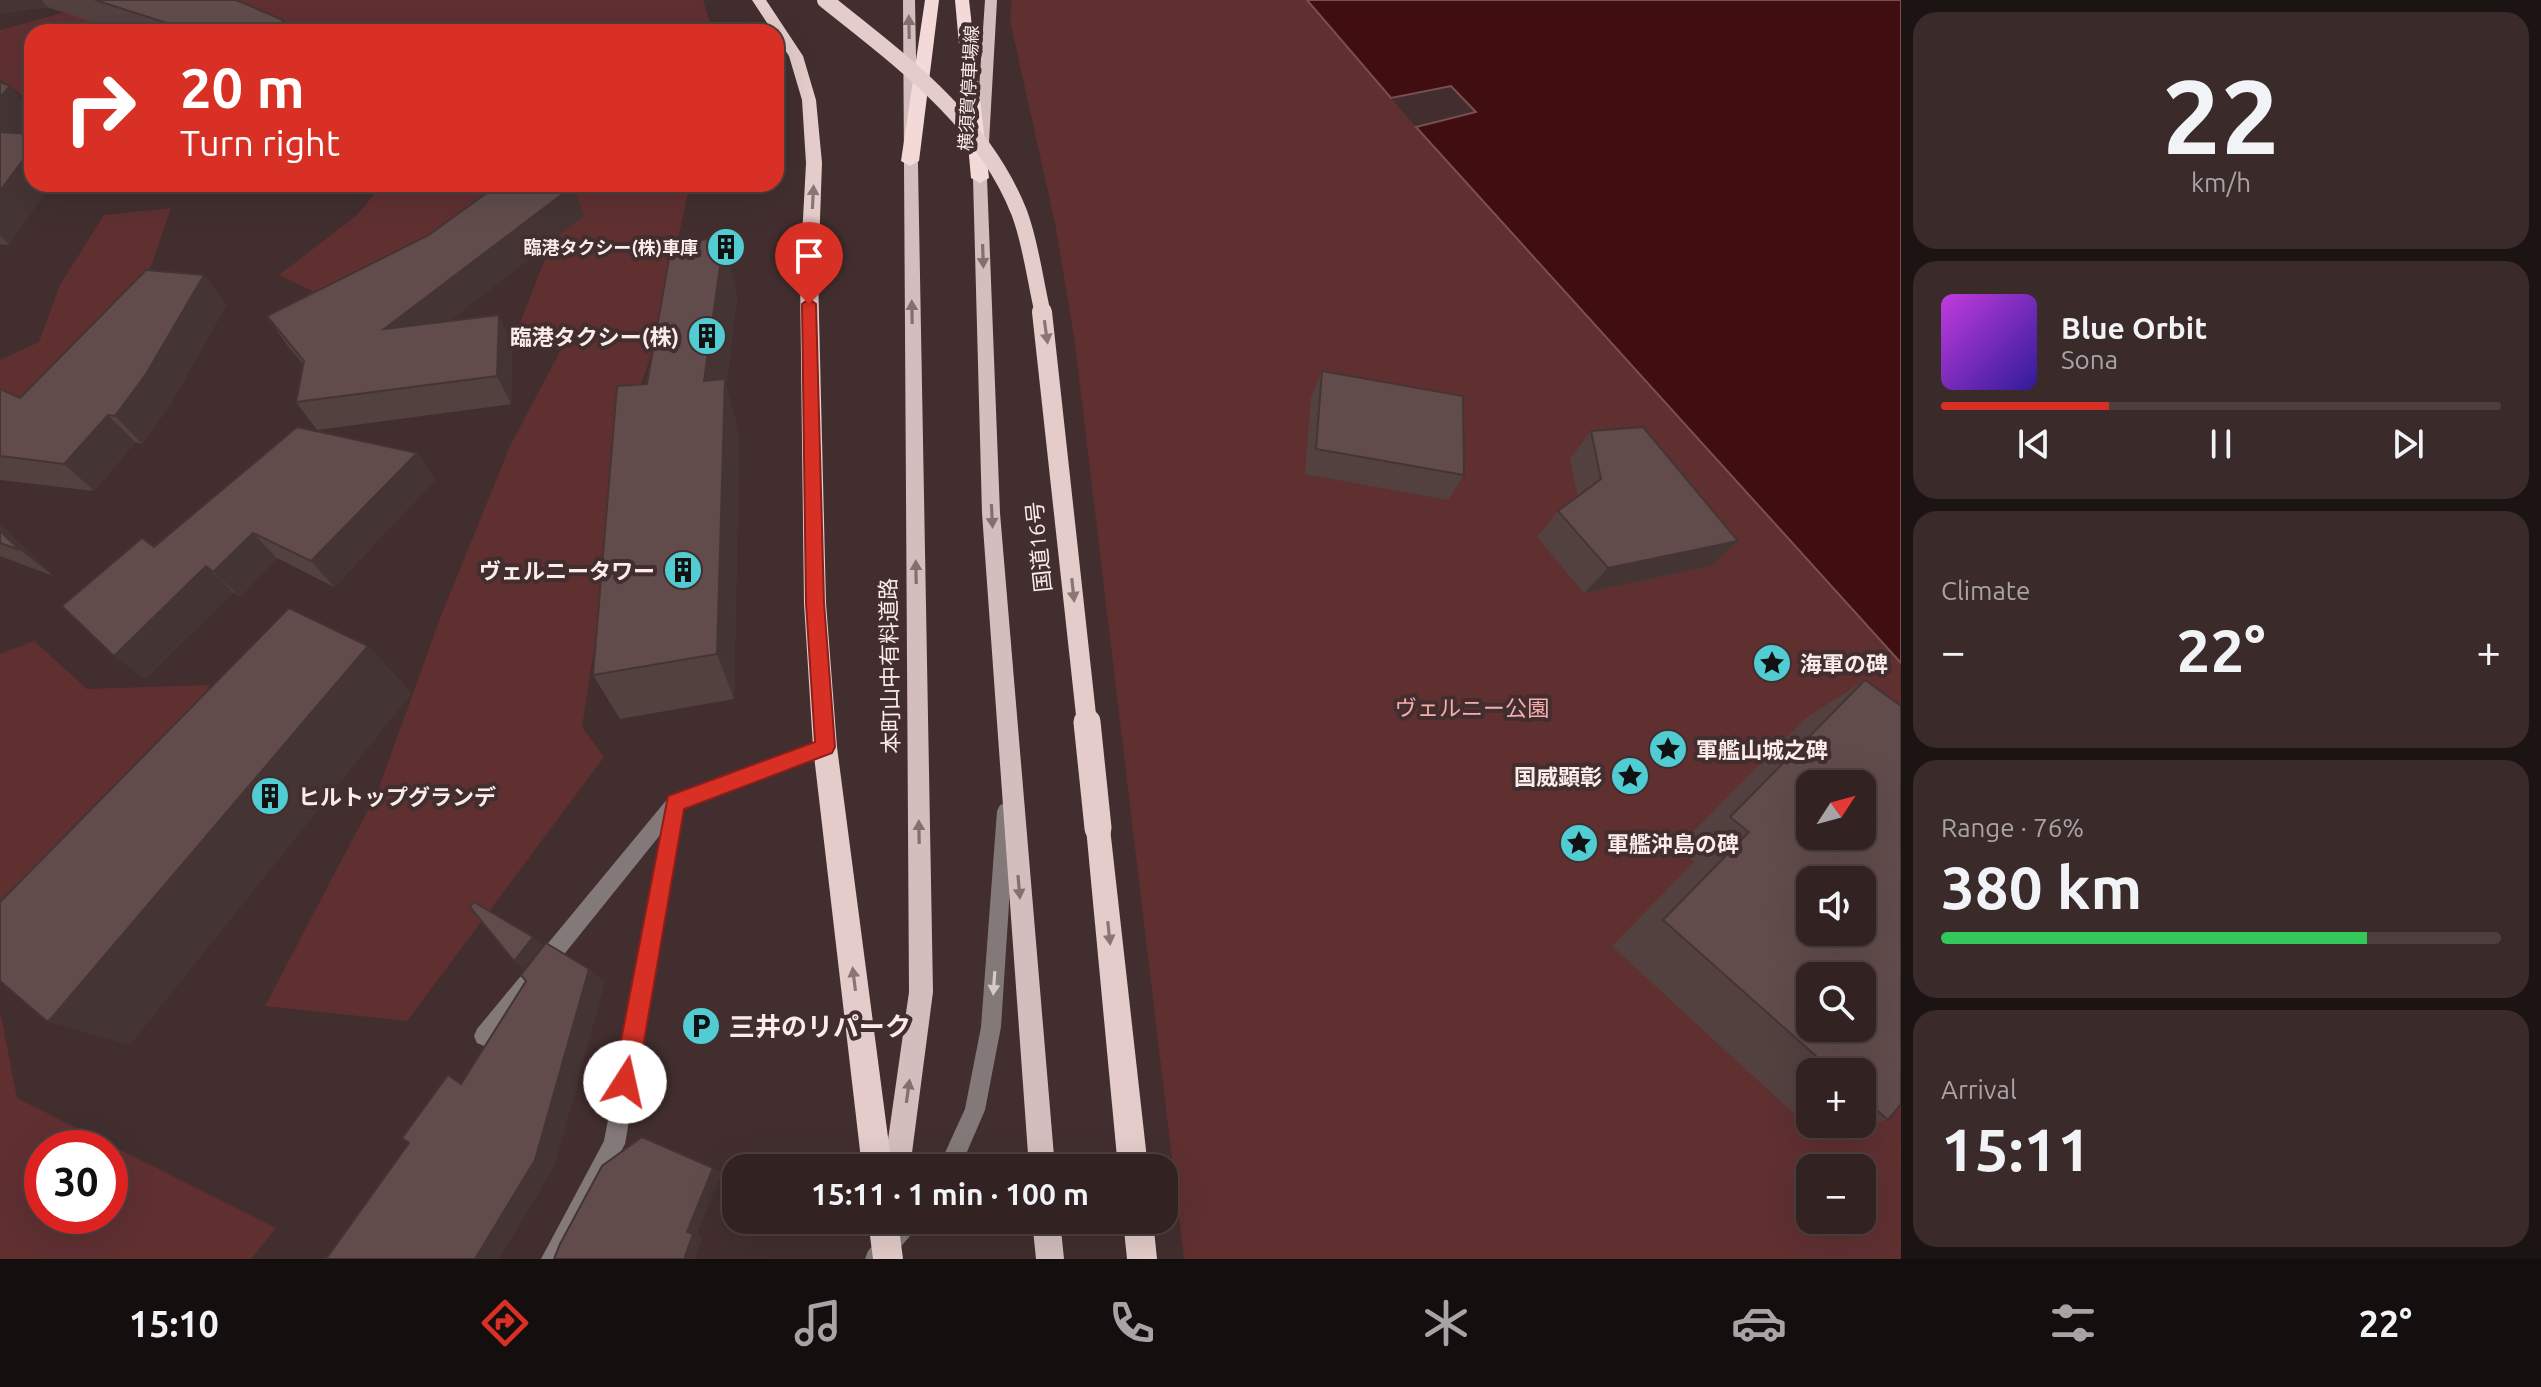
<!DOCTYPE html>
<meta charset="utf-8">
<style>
:root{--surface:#322222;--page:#3a2a2a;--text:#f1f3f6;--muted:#a8a4a5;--line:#4d3f40;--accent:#d93025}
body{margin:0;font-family:Ubuntu,"Noto Sans JP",sans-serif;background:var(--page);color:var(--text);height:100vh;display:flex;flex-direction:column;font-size:30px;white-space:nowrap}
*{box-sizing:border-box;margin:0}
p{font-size:26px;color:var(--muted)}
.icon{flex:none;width:44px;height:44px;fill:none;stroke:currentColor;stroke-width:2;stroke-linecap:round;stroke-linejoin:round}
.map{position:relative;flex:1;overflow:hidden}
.sheet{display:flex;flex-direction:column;gap:12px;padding:12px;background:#1c1313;width:640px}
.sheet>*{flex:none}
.banner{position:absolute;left:24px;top:24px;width:760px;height:168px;border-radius:24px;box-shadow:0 8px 32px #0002,0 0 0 2px var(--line);background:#d93025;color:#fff;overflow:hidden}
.needle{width:52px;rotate:54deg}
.controls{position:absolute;left:1796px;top:770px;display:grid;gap:16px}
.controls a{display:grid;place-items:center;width:80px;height:80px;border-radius:16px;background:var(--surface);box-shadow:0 8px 32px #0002,0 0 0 2px var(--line);font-size:40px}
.speed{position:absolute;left:24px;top:1130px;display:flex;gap:16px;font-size:40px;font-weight:700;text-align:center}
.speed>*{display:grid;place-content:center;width:104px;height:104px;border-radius:50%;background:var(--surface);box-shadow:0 8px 32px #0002,0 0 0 2px var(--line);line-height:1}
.speed .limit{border:12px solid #d22;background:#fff;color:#111}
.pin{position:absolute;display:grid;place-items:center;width:68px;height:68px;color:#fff;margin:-82px -34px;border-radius:50% 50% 50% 0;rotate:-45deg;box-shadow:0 0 8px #0007}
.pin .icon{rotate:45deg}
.me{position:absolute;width:88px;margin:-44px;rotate:10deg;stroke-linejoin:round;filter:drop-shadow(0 0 6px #0008)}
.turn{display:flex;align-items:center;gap:28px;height:168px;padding:0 24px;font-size:36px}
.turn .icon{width:104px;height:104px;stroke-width:2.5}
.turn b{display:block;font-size:56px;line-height:68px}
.big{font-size:60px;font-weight:600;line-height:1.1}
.sheet .tile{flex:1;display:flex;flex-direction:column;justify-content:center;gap:12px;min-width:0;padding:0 28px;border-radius:24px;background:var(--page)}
.sheet .dial{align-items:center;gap:0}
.dial b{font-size:104px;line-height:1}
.song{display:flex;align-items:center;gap:24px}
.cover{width:96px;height:96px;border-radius:12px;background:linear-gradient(135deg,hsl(290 70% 55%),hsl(250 70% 35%))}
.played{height:8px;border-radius:4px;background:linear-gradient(90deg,var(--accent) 30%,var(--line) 30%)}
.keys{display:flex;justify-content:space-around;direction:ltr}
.heat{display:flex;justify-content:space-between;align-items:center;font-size:44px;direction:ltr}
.charge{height:12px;border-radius:6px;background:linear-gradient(90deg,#34c759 76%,var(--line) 0)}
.trip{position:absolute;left:722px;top:1154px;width:456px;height:80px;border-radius:24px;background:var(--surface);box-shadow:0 8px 32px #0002,0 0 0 2px var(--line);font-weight:600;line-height:80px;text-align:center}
.tab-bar{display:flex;height:128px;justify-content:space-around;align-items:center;background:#140e0e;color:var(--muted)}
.tab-bar .icon{width:56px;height:56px}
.tab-bar .on{color:var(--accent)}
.tab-bar b{font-size:36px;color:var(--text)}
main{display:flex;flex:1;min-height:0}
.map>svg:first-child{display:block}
</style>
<main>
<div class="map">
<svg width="1901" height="1259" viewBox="0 0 1901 1259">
<rect width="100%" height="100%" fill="#422e2e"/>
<!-- green -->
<g fill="#603031" fill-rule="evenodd">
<polygon points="111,0 703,0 713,32 307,32 282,23 127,32 32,32 32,103 0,79 0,30"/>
<path d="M1012,0H1307L1416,127L1901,663V1259H1184L1075,343L1056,228L1010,20ZM1810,784H1862V836H1810ZM1810,880H1862V932H1810ZM1810,976H1862V1028H1810ZM1810,1072H1862V1124H1810ZM1810,1168H1862V1220H1810Z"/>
<polygon points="383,184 690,184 654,348 630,414 582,727 604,757 407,1021 265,1006 377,793 441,616 510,446 563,346 518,328 564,211 352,295 315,292 279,275 356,216"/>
<polygon points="171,208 107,394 0,451 0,360 39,342 60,285 104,215"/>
<polygon points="34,641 87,689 209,685 194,738 0,935 0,654"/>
<path d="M0,1011L17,1098L276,1228L251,1259H0ZM42,1148H110V1216H42Z"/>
</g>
<!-- water -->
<polygon fill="#400d11" stroke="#785052" stroke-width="2" points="1307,0 1901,0 1901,663 1416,127 1476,112 1451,86 1391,98"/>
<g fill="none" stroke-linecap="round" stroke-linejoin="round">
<!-- service -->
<g fill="#847979" fill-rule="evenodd">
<polygon points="675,795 681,797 684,803 681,809 549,973 542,976 535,973 532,966 535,959 669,797"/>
<polygon points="527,974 534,977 537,984 534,991 491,1043 484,1046 477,1043 474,1036 477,1029 520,977"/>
</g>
<!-- minor -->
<polygon fill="#847979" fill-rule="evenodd" points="825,739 831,741 834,747 831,753 683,808 625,1144 564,1259 541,1259 604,1141 669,797"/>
<!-- tertiary -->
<g fill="#847979" fill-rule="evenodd">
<polygon points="1006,803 1012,805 1015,811 1001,1027 985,1110 960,1168 938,1168 965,1109 981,1027 997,811 1000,805"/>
<polygon points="895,1220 920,1220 917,1228 890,1259 865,1259 868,1251"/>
</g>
<!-- primary -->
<g fill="#d3bebd" fill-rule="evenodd">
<polygon points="903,0 915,0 933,992 910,1168 884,1168 909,992"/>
<polygon points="985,0 997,0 987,178 1000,513 1055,1168 1029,1168 982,513 973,178"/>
<polygon points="1032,1220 1060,1220 1064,1259 1036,1259"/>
</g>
<!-- trunk -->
<g fill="#e3ccca" fill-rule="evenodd">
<polygon points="752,0 766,0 803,56 816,100 822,163 818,275 826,603 837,747 892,1168 862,1168 813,747 804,603 800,275 806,163 802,100 789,56"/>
<polygon points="1098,816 1107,820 1110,828 1148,1168 1118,1168 1086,828 1089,820"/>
<polygon points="868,1220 898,1220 903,1259 873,1259"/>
<polygon points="1123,1220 1153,1220 1157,1259 1127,1259"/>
</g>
<!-- motorway -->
<g fill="#f3d9d8" fill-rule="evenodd">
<polygon points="925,0 939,0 919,161 910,166 901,161"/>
<polygon points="955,0 969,0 989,178 980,183 971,178"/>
</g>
<!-- trunk-bridge-far2 -->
<path stroke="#e3ccca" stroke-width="16" d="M825,0C900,60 982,119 1019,212C1031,243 1035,281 1043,314"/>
<!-- trunk-bridge-far1 -->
<polyline stroke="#e3ccca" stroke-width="20" points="1042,312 1087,724"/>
<!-- trunk-bridge -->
<polyline stroke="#e3ccca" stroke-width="27" points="1087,722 1098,828"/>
</g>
<!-- wall -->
<g fill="#534140" fill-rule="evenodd">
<polygon points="0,0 236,0 283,20 290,32 123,32 47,7 0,13"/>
<polygon points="0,82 10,86 32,114 32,117 19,133 9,245 0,244"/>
<polygon points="584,216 449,321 512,344 511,404 317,430 296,402 303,364 287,345 267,316"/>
<polygon points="204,275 226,305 171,403 142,444 135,442 94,491 0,480 0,389 20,398"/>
<polygon points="737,296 726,385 739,435 734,699 620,719 593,675 647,384"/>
<polygon points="1322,371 1464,475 1448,500 1305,474 1311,397"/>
<polygon points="1591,431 1738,541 1711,566 1584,593 1537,537 1558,511 1578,497 1570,459"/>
<polygon points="417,453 435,480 334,587 277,558 240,597 233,592 145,679 154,547"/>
<polygon points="0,524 53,576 0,556"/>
<path d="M1865,680L1888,1120L1814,1132L1612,946L1694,862L1677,848L1806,718ZM1810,1072H1862V1124H1810Z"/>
</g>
<!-- shaded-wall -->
<g fill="#443534">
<polygon points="0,0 42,0 47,7 0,13"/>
<polygon points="283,20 290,32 278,32"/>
<polygon points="10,86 32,114 32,117 0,156 0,97"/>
<polygon points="32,148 32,184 52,184 9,245 0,235 0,191"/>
<polygon points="573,186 584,216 402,358 384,329"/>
<polygon points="724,238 737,296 726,385 739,435 734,699 717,654 704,381"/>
<polygon points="204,275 226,305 171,403 142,444 115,416"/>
<polygon points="499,315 512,344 511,404 497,376"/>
<polygon points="108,415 135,442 94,491 64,464"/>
<polygon points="417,453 435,480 334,587 311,561"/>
<polygon points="0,524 53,576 20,550 0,531"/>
<polygon points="253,533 277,558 240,597 213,572"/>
<polygon points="1738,541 1711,566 1584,593 1608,568"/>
<polygon points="206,566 233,592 145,679 114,656"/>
<polygon points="368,646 412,693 130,1045 48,1022"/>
<polygon points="533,937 543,945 524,968 514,961"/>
<polygon points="589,969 605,982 555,1165 499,1259 475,1259"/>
<polygon points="713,1168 722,1172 697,1234 703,1236 694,1259 684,1259 687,1232"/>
</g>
<!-- building -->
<g fill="#614c4b" stroke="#443534" stroke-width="2" fill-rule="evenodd">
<polygon points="95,0 236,0 283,20 278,32 195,32"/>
<polygon points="0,82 10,86 0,97"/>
<polygon points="0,132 32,134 32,148 0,191"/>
<polygon points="499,184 572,184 573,186 384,329 499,315 497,376 296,402 304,361 267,316 429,235"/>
<polygon points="724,238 704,381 725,379 717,654 593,675 617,386 647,384 672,242"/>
<polygon points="146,270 204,275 146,374 115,416 108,415 64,464 0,456 0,389 20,398"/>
<polygon points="1322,371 1463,396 1464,475 1316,449"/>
<polygon points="297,427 417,453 311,561 253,533 213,572 206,566 114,656 62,606 142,538 154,547"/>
<polygon points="1643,427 1738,541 1608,568 1558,511 1601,479 1591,431"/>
<polygon points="0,531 20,550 0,543"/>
<polygon points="289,608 368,646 48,1022 0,981 0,902"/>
<path d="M1865,680L1901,706V1104L1888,1120L1862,1097V1072H1834L1663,920L1749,832L1730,817ZM1810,784H1862V836H1810ZM1810,880H1862V932H1810ZM1810,976H1862V1028H1810Z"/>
<polygon points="474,902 533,937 514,961 470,907"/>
<polygon points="546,943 589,969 535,1160 475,1259 326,1259 409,1143 402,1138 448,1075 461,1084 526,981 521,975"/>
<polygon points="642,1137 713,1168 687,1232 693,1234 684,1259 554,1259 560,1244 602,1166"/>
</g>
<!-- one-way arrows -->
<defs><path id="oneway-solid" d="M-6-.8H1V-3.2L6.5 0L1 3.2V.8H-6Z" transform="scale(2)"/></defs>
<g fill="#836f6e">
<use href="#oneway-solid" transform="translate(909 27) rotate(-91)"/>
<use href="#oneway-solid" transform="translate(983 256) rotate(88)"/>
<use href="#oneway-solid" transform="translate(912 312) rotate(-91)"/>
<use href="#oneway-solid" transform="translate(992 516) rotate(87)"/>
<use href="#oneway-solid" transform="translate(916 572) rotate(-91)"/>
<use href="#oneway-solid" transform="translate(919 832) rotate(-91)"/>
<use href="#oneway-solid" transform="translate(1019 887) rotate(85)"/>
<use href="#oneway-solid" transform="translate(908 1091) rotate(-82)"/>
</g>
<g fill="#8a7574">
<use href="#oneway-solid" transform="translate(813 197) rotate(-87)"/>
<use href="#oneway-solid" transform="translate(1046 332) rotate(82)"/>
<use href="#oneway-solid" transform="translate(1073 590) rotate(84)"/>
<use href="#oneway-solid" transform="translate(1109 933) rotate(84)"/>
<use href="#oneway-solid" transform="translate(854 979) rotate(-97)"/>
</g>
<use fill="#d6cac9" href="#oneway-solid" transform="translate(994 983) rotate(94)"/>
<!-- route -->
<polygon fill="#d93025" stroke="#8d1f18" stroke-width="2" points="809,299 816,304 824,603 835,747 832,753 684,809 637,1082 633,1090 625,1093 617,1090 613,1082 668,796 815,742 806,603 802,304"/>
<!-- icons -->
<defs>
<g id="building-disc" transform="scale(2)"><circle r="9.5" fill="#51ccd3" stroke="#422e2e"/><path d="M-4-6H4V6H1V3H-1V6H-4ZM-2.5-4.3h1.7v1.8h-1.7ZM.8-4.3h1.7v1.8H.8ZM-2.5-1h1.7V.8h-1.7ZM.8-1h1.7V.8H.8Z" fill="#111"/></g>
<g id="sight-disc" transform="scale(2)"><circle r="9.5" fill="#51ccd3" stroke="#422e2e"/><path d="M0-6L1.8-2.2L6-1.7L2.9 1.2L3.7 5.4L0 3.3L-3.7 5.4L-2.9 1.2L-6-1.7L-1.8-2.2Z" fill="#111"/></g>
<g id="parking-disc" transform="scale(2)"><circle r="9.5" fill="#51ccd3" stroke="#422e2e"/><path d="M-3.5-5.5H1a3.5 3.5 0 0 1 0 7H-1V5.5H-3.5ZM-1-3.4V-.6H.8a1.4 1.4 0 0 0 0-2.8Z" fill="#111"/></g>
</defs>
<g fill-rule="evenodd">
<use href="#building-disc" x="726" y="247"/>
<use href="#building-disc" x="707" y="336"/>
<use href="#building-disc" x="683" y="570"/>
<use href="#sight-disc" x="1772" y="663"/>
<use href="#sight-disc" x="1668" y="749"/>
<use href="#sight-disc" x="1630" y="776"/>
<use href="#building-disc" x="270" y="796"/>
<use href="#sight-disc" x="1579" y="843"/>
<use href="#parking-disc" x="701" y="1026"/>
</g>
<g text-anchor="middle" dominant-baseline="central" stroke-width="8" stroke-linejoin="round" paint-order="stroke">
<!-- far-street labels -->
<g font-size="18" fill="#f9eceb" stroke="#422e2e">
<text transform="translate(968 88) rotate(-87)">横須賀停車場線</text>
</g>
<!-- far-poi labels -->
<g font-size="18" font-weight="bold" fill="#f9eceb" stroke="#422e2e" text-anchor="end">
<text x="698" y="247">臨港タクシー(株)車庫</text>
</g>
<!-- poi labels -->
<g font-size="22" font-weight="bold" fill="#f9eceb" stroke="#422e2e" text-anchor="start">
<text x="679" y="336" text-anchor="end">臨港タクシー(株)</text>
<text x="655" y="570" text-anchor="end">ヴェルニータワー</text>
<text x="1800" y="663">海軍の碑</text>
<text x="1696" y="749">軍艦山城之碑</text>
<text x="1602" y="776" text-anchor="end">国威顕彰</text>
<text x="298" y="796">ヒルトップグランデ</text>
<text x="1607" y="843">軍艦沖島の碑</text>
</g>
<!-- street labels -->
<g font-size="22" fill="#f9eceb" stroke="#422e2e">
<text transform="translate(1038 547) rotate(-96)">国道16号</text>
<text transform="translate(889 666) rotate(-91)">本町山中有料道路</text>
</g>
<!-- park labels -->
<g font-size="22" fill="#f7adac" stroke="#422e2e">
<text x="1472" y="707">ヴェルニー公園</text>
</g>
<!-- near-poi labels -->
<g font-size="26" font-weight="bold" fill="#f9eceb" stroke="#422e2e" text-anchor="start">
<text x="729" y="1026">三井のリパーク</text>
</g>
</g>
</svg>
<div class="controls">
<a><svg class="needle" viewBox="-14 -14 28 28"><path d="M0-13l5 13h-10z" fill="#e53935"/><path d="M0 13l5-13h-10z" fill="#a8a4a5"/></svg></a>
<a><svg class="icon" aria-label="sound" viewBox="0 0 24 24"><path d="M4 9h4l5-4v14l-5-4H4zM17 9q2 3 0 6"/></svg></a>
<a><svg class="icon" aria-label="search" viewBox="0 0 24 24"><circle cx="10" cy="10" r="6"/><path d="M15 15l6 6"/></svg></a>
<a>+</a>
<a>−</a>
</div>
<div class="speed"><div class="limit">30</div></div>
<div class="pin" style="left:809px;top:304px;background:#d93025"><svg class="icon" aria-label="arrive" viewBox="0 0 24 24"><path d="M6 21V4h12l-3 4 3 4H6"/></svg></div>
<svg class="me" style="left:625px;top:1082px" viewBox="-20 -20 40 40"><circle r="19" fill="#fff"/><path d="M0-13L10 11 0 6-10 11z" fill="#d93025"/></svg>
<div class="trip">15:11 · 1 min · 100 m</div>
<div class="banner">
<div class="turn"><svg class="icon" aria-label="right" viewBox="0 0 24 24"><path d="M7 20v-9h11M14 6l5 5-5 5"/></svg><div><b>20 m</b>Turn right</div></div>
</div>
</div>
<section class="sheet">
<div class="tile dial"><b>22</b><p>km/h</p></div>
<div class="tile">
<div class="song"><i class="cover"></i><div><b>Blue Orbit</b><p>Sona</p></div></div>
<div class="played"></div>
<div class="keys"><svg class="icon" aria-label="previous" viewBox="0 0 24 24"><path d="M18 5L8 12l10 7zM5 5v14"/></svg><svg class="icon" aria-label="pause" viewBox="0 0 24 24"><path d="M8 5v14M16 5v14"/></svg><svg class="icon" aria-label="next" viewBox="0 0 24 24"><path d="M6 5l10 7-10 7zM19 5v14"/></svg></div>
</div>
<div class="tile"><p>Climate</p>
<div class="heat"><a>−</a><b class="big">22°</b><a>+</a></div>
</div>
<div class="tile"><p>Range · 76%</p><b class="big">380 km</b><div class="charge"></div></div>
<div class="tile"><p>Arrival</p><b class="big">15:11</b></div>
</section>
</main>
<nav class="tab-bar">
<b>15:10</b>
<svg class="icon on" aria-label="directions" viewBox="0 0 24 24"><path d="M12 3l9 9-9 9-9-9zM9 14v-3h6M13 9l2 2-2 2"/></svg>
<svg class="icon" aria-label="music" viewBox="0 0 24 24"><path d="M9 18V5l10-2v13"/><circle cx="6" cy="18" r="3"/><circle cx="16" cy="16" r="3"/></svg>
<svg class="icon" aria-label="phone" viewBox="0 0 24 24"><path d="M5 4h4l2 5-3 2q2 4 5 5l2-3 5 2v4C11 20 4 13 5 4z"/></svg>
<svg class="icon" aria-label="climate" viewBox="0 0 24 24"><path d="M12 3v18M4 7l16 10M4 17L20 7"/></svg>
<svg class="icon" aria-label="car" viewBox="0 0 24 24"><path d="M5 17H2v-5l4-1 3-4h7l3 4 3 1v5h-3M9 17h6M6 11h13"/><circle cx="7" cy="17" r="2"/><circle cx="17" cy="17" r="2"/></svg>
<svg class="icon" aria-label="filters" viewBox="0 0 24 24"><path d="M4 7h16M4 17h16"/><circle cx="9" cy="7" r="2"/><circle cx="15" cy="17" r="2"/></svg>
<b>22°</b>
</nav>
